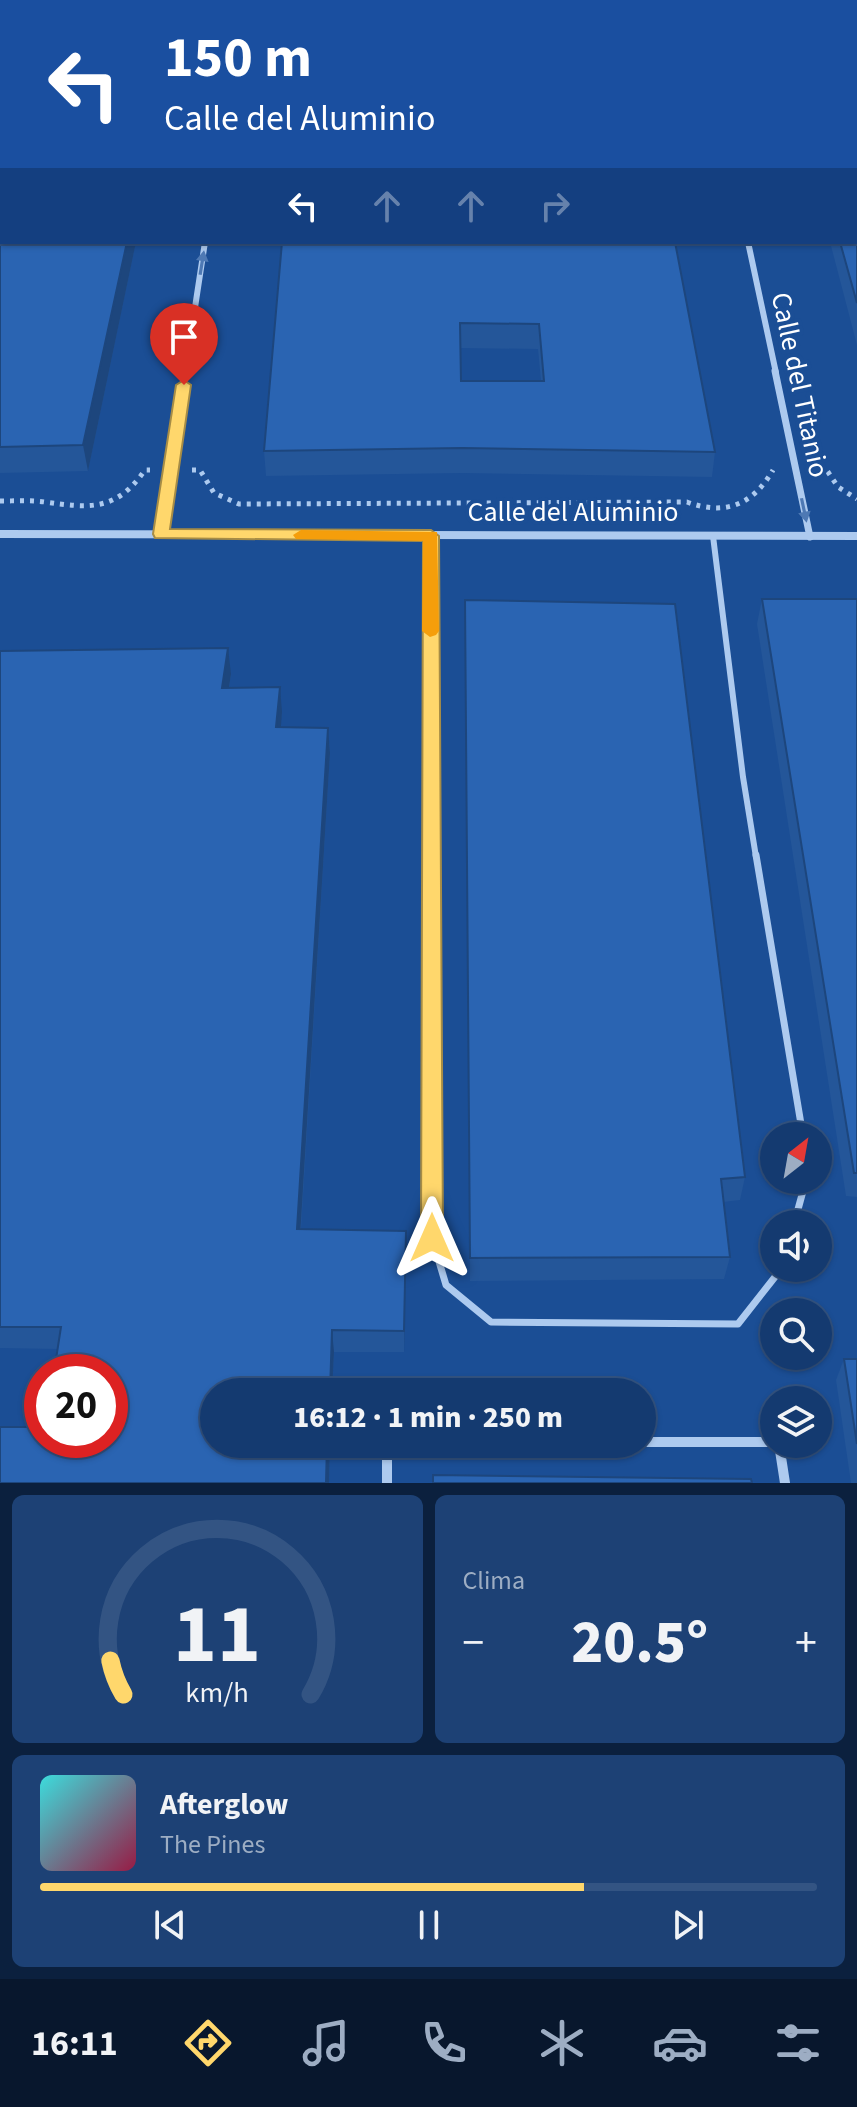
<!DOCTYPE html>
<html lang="es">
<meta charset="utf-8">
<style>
:root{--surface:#143a70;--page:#1d4175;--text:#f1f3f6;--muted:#9dadc3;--line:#335483;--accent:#ffd76c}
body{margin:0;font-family:"Source Sans 3",sans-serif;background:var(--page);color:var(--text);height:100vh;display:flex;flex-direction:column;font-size:30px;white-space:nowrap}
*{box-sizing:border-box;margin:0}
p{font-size:26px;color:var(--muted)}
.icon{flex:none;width:44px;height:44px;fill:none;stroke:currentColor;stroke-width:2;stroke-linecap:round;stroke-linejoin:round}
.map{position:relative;height:1483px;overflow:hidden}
.drawer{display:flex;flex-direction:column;gap:12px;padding:12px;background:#0b203e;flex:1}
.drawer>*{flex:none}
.banner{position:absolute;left:0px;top:0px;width:858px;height:244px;box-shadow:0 2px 6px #0004,0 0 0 2px var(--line);background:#1a4fa0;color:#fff;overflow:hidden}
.needle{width:52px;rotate:31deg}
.tools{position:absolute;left:760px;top:1122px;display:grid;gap:16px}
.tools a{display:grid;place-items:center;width:72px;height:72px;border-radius:50%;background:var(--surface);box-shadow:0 2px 6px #0004,0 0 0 2px var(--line);font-size:40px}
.speed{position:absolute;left:24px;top:1354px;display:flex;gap:16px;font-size:40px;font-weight:700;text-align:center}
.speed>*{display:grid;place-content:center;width:104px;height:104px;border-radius:50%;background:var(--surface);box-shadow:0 2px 6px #0004,0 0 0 2px var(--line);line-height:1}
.speed .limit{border:12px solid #d22;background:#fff;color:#111}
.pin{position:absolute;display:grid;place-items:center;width:68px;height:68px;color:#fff;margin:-82px -34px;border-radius:50% 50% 50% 0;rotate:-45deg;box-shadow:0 0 8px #0007}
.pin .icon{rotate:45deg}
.me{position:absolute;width:88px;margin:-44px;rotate:0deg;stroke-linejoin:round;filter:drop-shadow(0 0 6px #0008)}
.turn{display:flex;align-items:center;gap:28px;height:168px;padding:0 32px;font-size:36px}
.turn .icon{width:104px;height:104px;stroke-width:2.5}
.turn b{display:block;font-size:56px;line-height:68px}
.lanes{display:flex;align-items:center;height:76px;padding:0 32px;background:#0003;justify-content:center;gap:40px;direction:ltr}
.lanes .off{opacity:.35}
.big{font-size:60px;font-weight:800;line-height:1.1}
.drawer .tile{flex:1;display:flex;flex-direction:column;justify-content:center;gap:12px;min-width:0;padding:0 28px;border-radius:12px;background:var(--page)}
.drawer .dial{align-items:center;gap:0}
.dial svg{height:208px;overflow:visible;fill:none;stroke:var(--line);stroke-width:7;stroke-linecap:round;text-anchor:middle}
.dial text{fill:var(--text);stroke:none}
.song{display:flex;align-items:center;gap:24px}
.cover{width:96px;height:96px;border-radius:12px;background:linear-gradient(135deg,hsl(180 70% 55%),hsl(340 70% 35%))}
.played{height:8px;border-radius:4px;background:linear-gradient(90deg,var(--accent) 70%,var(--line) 70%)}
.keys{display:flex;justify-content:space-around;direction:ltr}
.heat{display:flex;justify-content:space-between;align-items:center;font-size:44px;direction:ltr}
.drawer .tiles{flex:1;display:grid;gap:12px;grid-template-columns:1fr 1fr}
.tile:last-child{grid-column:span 2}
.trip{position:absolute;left:200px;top:1378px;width:456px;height:80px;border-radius:40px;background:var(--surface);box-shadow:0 2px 6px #0004,0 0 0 2px var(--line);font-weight:800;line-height:80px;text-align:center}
.tabs{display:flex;height:128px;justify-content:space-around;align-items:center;background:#08172d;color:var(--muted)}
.tabs .icon{width:56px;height:56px}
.tabs .active{color:var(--accent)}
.tabs b{font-size:36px;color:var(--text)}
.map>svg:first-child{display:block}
</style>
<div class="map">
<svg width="857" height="1483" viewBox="0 0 857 1483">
<rect width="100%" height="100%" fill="#1b4e95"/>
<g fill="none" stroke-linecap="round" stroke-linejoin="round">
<!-- path -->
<g stroke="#adcaef" stroke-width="5" stroke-dasharray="4 6" stroke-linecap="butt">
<polyline points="819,469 826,469 838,487 857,499"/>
<path d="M192,470H200L214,493L239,504L687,502C725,516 753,505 773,470"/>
<path d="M0,501C15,501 30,500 45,502C89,508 116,512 145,470H150"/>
</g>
<!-- service-far1 -->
<g stroke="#adcaef" stroke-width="6">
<polyline points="431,536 431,857"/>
<polyline points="713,536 743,777 756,857"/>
</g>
<!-- service -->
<g stroke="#adcaef" stroke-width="7">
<polyline points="431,855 432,1238 446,1285 491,1322 738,1324 782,1268"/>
<polyline points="756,855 803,1136"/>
<polyline points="794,1224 806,1180"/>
</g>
<!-- minor-far2 -->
<g stroke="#adcaef" stroke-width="6">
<polyline points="748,242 776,373"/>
<polyline points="185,373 205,242"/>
</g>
<!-- minor-far1 -->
<g stroke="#adcaef" stroke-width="7">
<polyline points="775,371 810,537"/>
<polyline points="161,534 185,371"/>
</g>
<!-- minor -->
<g stroke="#adcaef" stroke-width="10">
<polyline points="642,1442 774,1442"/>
<polyline points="387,1444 387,1483"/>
<polyline points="779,1444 785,1483"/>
</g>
<!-- tertiary -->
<polygon fill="#adcaef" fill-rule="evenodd" points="0,530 857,532 857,540 0,538"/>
</g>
<!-- wall -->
<g fill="#245699" fill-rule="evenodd">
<polygon points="0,0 181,0 2,242 136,242 88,471 0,473"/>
<polygon points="765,0 857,0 857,345 830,242 856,242 856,2 766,2"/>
<path d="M282,242H675L715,452L712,477L462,473L266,476L264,451ZM460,348L538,349L541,381H461Z"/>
<polygon points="762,599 857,599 857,1197 846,1196 757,624"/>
<polygon points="465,600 745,1177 740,1200 723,1202 730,1257 724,1279 470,1281"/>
<polygon points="0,651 231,674 229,688 282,712 280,727 328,728 330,753 301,1229 406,1253 404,1352 334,1352 332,1392 214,1392 330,1444 329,1483 0,1483 110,1440 58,1349 0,1348"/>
<polygon points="844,1359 857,1359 857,1483 851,1483 836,1380"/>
</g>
<!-- shaded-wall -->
<g fill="#1d467d">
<polygon points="127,242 136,242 88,471 83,445"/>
<polygon points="228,648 231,674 225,713 222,688"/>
<polygon points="280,687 282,712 279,752 276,727"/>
<polygon points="328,728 330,753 299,1252 297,1229"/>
<polygon points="406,1231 406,1253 404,1352 404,1331"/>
<polygon points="332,1330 334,1352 332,1392 330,1392"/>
<polygon points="327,1444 330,1444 329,1483 326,1483"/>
</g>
<!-- building -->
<g fill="#2a64b2" stroke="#1d467d" stroke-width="2" fill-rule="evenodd">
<polygon points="0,0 175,0 175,2 2,2 2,242 127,242 83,445 0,447"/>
<rect x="306" y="0" width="329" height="2"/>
<polygon points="774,0 857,0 857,303 840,242 856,242 856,2 775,2"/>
<path d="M282,242H675L715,452L462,448L264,451ZM460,323L539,324L544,381H461Z"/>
<polygon points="762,599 857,599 857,1173 854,1173"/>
<polygon points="465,600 675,604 745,1177 721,1179 730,1257 470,1258"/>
<polygon points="228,648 222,688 280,687 276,727 328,728 297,1229 406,1231 404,1331 332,1330 330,1392 214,1392 214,1444 327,1444 326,1483 0,1483 0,1427 42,1427 42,1440 110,1440 110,1372 54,1372 61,1327 0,1327 0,651"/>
<polygon points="844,1359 857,1359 857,1444"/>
<polygon points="433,1475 751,1479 752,1483 433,1483"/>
</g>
<!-- one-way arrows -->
<defs><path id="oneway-solid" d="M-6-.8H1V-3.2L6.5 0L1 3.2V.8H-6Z" transform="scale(2)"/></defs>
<g fill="#4e79b4">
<use href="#oneway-solid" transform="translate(202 263) rotate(-81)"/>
<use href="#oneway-solid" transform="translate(804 510) rotate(78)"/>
</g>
<!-- route -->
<polygon fill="#ffd76c" stroke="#a68c46" stroke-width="2" points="184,380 191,385 170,529 431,530 439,536 443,1238 440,1245 432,1248 424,1245 421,1238 423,541 155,538 153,534 176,385"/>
<!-- slow -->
<polygon fill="#f59e0b" points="301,530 437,532 439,631 436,635 430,637 422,631 423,541 296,539 293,535"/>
<g text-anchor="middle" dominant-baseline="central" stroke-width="8" stroke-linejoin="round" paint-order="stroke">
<!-- street labels -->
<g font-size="28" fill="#fff" stroke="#1b4e95">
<text transform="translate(800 385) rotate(78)">Calle del Titanio</text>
<text x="573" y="512">Calle del Aluminio</text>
</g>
</g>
</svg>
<div class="tools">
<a><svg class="needle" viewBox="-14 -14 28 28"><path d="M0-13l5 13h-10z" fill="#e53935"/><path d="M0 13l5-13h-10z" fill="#9dadc3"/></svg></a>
<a><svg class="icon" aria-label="sound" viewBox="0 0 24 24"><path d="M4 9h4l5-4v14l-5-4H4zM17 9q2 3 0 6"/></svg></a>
<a><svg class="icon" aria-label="search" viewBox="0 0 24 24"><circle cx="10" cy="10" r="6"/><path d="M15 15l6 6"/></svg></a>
<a><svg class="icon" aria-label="layers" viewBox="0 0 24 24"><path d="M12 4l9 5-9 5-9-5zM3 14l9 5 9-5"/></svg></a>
</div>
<div class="speed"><div class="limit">20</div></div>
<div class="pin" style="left:184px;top:385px;background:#d93025"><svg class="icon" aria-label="arrive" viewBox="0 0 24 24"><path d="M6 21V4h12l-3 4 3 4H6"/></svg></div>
<svg class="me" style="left:432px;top:1238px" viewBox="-20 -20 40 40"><path d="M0-17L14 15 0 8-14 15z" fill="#ffd76c" stroke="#fff" stroke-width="4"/></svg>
<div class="trip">16:12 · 1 min · 250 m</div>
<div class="banner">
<div class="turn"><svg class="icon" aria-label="left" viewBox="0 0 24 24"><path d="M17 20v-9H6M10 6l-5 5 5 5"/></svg><div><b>150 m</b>Calle del Aluminio</div></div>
<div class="lanes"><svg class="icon" aria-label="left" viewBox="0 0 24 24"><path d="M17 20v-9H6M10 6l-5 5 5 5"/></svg><svg class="icon off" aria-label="ahead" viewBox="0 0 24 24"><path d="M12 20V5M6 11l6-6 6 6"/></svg><svg class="icon off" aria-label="ahead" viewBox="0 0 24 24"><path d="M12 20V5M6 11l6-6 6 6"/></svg><svg class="icon off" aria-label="right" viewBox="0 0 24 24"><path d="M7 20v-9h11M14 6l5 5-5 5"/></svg></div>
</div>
</div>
<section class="drawer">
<div class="tiles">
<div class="tile dial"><svg viewBox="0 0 100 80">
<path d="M14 69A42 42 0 1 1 86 69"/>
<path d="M14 69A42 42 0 0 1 9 56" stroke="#ffd76c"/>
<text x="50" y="56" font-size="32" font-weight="700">11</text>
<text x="50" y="72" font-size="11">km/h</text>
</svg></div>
<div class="tile"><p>Clima</p>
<div class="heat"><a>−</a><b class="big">20.5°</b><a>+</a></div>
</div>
<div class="tile">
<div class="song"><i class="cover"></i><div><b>Afterglow</b><p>The Pines</p></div></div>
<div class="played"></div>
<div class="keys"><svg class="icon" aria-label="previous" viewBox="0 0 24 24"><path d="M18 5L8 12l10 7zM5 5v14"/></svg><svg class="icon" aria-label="pause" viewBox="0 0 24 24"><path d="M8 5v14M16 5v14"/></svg><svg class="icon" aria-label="next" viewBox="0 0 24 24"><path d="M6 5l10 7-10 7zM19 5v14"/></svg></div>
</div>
</div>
</section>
<nav class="tabs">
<b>16:11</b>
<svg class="icon active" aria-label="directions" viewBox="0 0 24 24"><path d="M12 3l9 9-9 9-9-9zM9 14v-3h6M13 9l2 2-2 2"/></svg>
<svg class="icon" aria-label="music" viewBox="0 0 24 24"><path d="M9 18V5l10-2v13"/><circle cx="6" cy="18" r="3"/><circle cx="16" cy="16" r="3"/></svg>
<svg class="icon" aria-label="phone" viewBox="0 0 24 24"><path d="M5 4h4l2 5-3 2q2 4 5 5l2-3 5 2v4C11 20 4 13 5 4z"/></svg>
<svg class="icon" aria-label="climate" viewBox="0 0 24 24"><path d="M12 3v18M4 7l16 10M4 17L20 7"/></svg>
<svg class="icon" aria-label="car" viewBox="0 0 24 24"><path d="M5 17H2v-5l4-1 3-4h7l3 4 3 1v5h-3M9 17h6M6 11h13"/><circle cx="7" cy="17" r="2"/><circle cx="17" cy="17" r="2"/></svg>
<svg class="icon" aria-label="filters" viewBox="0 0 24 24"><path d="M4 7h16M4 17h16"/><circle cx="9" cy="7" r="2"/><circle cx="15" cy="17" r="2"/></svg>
</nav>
